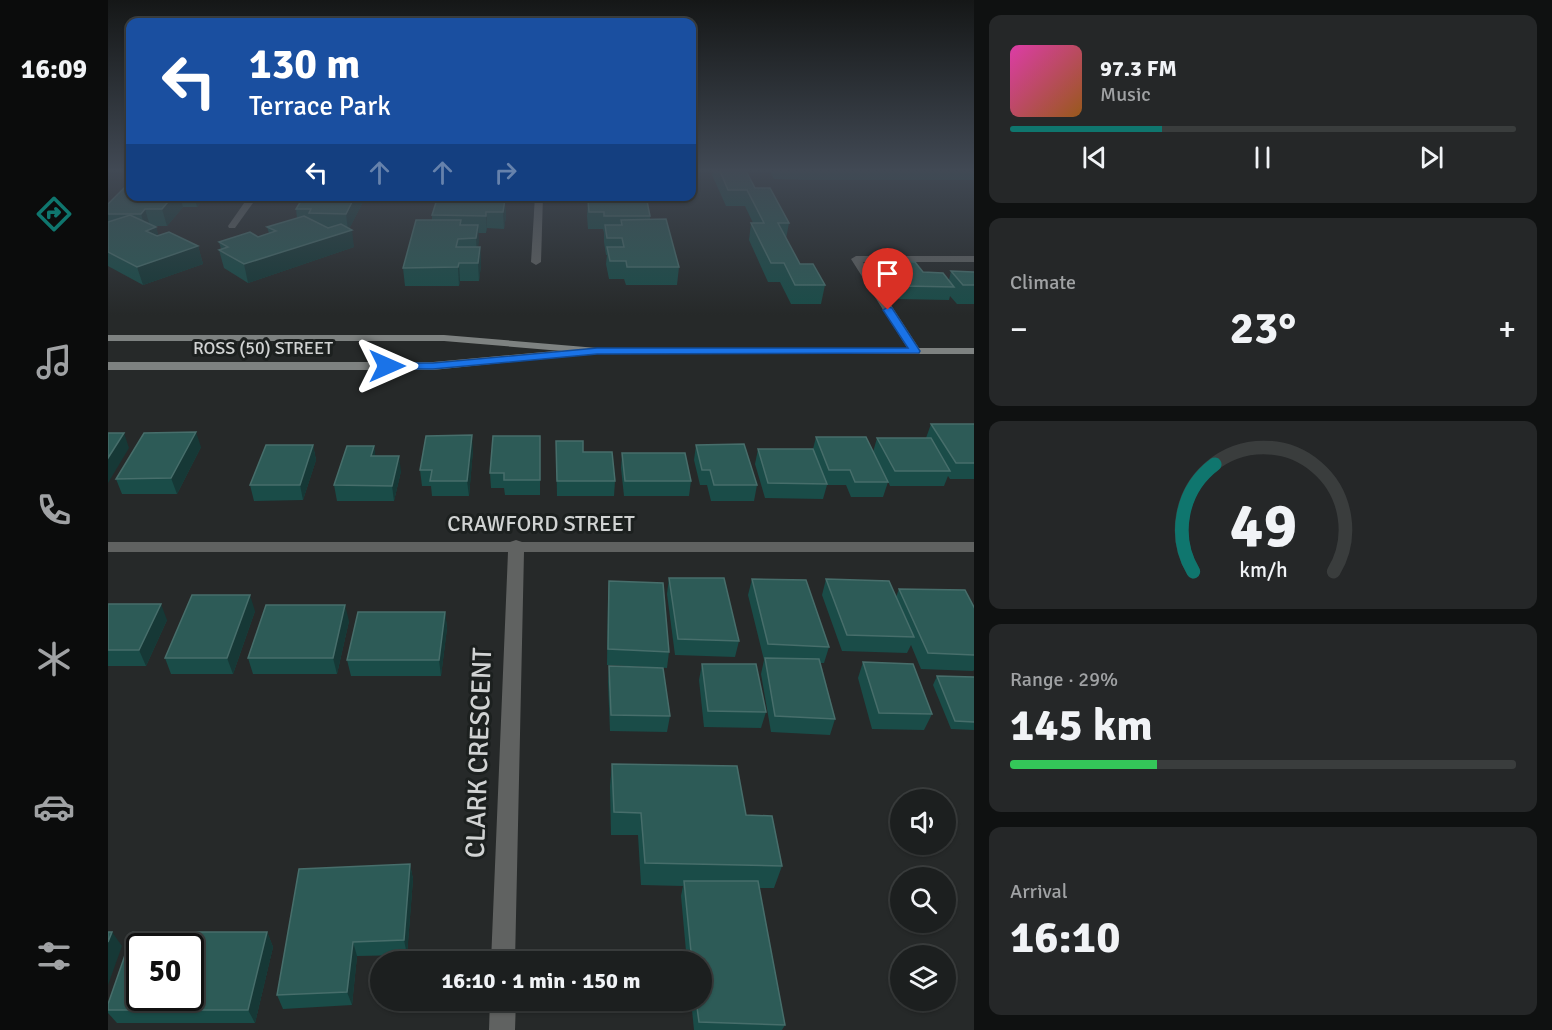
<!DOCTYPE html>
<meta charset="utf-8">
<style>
:root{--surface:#1c1f1f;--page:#252728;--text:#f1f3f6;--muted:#a0a2a4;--line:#3a3d3d;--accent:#0f766e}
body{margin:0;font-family:Signika,sans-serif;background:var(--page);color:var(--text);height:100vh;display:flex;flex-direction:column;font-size:22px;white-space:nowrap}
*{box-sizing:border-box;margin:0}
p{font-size:20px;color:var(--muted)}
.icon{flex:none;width:33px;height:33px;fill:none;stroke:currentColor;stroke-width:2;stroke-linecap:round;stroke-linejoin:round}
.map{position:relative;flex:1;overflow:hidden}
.side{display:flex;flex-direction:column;gap:15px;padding:15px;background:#0f1111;width:578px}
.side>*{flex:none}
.top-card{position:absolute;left:18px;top:18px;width:570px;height:183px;border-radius:12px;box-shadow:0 2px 4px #0004,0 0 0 2px var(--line);background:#1a4fa0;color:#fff;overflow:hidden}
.controls{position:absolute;left:782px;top:789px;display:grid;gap:12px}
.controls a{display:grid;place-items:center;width:66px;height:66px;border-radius:50%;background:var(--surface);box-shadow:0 2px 4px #0004,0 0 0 2px var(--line);font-size:30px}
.speed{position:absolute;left:18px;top:933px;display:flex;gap:12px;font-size:30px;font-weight:700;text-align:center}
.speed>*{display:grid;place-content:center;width:78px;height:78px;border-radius:50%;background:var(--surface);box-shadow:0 2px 4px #0004,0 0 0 2px var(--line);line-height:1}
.speed .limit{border:3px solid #111;border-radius:9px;background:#fff;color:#111}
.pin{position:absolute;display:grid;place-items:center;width:51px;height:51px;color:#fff;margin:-62px -26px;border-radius:50% 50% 50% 0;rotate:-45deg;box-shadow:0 0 6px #0007}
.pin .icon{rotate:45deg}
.me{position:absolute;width:66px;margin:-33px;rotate:90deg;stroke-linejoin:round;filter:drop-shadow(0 0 4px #0008)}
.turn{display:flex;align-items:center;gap:21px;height:126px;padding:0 24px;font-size:27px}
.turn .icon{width:78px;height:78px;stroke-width:2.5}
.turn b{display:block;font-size:42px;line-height:51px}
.lanes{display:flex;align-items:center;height:57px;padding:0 24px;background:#0003;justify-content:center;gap:30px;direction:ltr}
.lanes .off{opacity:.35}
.big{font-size:45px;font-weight:700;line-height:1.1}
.side .widget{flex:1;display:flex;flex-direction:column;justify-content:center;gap:9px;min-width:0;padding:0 21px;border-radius:12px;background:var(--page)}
.side .dial{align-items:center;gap:0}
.dial svg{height:156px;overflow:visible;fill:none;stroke:var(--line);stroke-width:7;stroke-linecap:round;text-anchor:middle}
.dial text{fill:var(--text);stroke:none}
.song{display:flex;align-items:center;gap:18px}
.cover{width:72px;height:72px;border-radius:9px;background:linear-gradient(135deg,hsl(320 70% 55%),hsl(30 70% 35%))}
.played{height:6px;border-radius:3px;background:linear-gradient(90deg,var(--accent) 30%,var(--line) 30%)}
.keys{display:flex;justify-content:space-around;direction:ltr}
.heat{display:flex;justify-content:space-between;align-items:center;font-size:33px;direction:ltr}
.charge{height:9px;border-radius:4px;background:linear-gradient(90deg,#34c759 29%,var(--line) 0)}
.trip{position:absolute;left:262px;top:951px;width:342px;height:60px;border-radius:30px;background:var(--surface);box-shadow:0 2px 4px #0004,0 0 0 2px var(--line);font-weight:700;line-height:60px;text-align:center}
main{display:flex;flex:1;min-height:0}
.menu{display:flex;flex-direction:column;width:108px;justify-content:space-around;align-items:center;background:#0b0c0c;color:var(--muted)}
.menu .icon{width:42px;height:42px}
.menu .current{color:var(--accent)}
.menu b{font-size:27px;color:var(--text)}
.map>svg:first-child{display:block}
</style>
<main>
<nav class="menu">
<b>16:09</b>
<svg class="icon current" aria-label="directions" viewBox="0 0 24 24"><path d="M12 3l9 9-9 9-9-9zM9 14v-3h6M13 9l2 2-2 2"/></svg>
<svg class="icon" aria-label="music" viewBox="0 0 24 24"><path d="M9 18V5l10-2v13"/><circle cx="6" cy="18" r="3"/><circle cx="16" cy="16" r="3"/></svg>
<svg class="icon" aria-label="phone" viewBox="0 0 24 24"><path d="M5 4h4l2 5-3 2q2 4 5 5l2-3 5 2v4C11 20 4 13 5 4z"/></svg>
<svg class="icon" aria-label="climate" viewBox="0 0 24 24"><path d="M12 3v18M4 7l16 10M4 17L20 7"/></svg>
<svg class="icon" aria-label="car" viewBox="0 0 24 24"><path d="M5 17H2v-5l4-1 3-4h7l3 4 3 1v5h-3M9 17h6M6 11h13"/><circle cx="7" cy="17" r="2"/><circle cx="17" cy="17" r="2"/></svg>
<svg class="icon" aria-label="filters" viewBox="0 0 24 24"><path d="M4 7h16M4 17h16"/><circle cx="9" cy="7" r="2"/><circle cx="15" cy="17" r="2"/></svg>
</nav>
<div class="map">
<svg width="867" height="1030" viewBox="0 0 867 1030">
<rect width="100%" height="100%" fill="#262929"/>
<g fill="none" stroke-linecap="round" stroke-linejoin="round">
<!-- minor -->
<g fill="#606261" fill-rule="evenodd">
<polygon points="141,196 150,196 127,228 121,228 120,226"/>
<polygon points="427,196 435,196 433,262 428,265 423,262"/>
<polygon points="748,256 867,256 867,262 755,262 813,351 807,354 801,351 743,259"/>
<polygon points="408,540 414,542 867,542 867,552 416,552 407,962 383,962 400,552 0,552 0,542 402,542"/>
<polygon points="382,1000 408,1000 407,1030 381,1030"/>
</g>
<!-- secondary -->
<g fill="#7e8281" fill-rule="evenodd">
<polygon points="0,335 336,335 489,348 867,348 867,354 489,354 336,341 0,341"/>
<polygon points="447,351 453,355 451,357 325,370 0,370 0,362 325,362"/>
</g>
</g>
<!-- wall -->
<g fill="#1a4c48">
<polygon points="605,171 638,171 647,188 681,223 678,239 692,264 717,285 713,304 683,304 672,282 660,282 641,240 643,223 645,223 637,206 618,206 604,175"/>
<polygon points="663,171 867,171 867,180 701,180 666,179 663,173"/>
<polygon points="22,196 98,196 89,207 75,207 59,226 45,226 48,227 50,235 90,246 95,264 35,285 0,266 0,204"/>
<polygon points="191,196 258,196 241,229 246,247 140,283 116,268 111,250 113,249 111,242 150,237 161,233 159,227 189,218 188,209 192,203"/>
<polygon points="330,196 398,196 397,204 398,216 396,229 379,228 378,233 370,233 370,247 372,247 373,265 371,281 352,281 351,286 297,286 295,268 324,220 324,215"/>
<polygon points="481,196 538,196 542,216 542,219 571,267 569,285 518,285 516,279 501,279 498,264 499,255 498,255 496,242 496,233 495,229 480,229 479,216 480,200 482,200"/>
<polygon points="778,261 841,280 843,271 867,272 867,304 849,304 842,296 841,300 791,299 775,274"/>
<polygon points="823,424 867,424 867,479 842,479 840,476 836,486 782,486 778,477 780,482 775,497 743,497 738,485 719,485 715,499 657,498 647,464 650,449 705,449 708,437 765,452 769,438 818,438"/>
<polygon points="432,436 432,495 397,495 396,488 383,488 382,473"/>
<polygon points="448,441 475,452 507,481 506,496 449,496"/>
<polygon points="205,445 208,460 195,500 146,501 142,485"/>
<polygon points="588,445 649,485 646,501 603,501 599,485 592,485 586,460"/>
<polygon points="266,446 267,456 293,471 286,501 229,501 226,485"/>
<polygon points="93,447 69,494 14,494 8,479"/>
<polygon points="365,450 361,496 324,496 323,486 314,486 312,470"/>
<polygon points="514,453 583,481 581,496 516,496 513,468"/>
<polygon points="561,578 631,641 627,657 567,655 559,594"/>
<polygon points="644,579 721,647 716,663 712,663 727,719 722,735 663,732 653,674 656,660 640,595"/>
<polygon points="718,579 788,597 791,589 866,607 867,605 867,669 865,671 813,669 803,645 799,653 734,651 714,595"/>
<polygon points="501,581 561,652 559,668 499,665 500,597"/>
<polygon points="0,604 59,620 38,666 0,666"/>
<polygon points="147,611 125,674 63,674 57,658"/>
<polygon points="337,612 339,628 333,676 243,676 239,660"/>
<polygon points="241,621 229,674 145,674 140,658"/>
<polygon points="755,662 824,714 816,730 764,729 750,678"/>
<polygon points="594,664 658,712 653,728 596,727 591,680"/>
<polygon points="501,666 562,716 559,732 502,731 500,682"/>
<polygon points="829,676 867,677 867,730 843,729 825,685"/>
<polygon points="504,764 638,815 674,866 666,888 651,888 677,1025 674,1030 586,1030 583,1000 594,1000 594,962 579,962 573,896 575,886 533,885 530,835 503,835 502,786"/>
<polygon points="302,864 305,879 299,955 249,956 244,1005 175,1009 169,995"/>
<polygon points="159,932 165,947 147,1023 9,1023 0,1013 0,1004"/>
</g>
<!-- shaded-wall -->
<g fill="#163836">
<polygon points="65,196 72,196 75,207 59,226 54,209"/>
<polygon points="86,196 98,196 89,207"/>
<polygon points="247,196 258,196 240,231 238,214"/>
<polygon points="378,196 379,196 379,208 378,233"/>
<polygon points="396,196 398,196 397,204 398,216 396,229 395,212"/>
<polygon points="37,209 42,226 38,231 33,214"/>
<polygon points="370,225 371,242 369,256 368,238"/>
<polygon points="48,227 53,245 38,231"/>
<polygon points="244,230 246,247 140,283 136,264"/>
<polygon points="90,246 95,264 35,285 29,267"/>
<polygon points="372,247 373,265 371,281 370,263"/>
<polygon points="351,263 352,281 351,286 350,267"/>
<polygon points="88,432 93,447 69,494 63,478"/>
<polygon points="16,433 21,448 0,483 0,458"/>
<polygon points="364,435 365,450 361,496 359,481"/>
<polygon points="205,445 208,460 195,500 192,485"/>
<polygon points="266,446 268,461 263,456"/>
<polygon points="291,456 293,471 286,501 284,486"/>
<polygon points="142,595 147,611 125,674 119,658"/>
<polygon points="53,604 59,620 38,666 31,650"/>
<polygon points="237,605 241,621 229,674 225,658"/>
<polygon points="337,612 339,628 333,676 331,660"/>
<polygon points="302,864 305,879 299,955 296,940"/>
<polygon points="4,932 14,946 0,985 0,942"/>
<polygon points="159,932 165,947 147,1023 140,1010"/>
<polygon points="245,942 249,956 244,1005 239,992"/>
</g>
<!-- building -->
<g fill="#2d5b57" stroke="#476e6b" stroke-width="1.5" fill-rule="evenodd">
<polygon points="612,171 638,171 647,188 662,188 681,223 670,223 692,264 705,264 717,285 687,285 676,263 663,263 643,223 656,223 639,190 620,190"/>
<polygon points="22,182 22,196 65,196 54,209 37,209 33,214 0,214 0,204"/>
<polygon points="196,196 247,196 238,214 201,213 203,209 188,209"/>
<polygon points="330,196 378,196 377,199 397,199 395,212 378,212 378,216 324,215"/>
<polygon points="496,196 538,196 542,216 496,216 496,212 481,212 480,200 496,200"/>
<polygon points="22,215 48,227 38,231 49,236 61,232 90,246 29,267 0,252 0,222"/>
<polygon points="196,216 220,228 233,224 244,230 136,264 111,250 120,247 111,242 142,232 150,237 168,231 159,227"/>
<polygon points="558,219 571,267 519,267 518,261 502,261 499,247 516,247 514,238 499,238 497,225 514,225 513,220"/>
<polygon points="308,220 353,220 352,225 370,225 368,238 350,239 348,247 372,247 370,263 351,263 350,267 295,268"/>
<polygon points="778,261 807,262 815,272 835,273 846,287 795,286"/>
<polygon points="843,271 867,272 867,285 855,285"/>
<polygon points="823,424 867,424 867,463 848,463"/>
<polygon points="88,432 63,478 8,479 36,433"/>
<polygon points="0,433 16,433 0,458"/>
<polygon points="364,435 359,481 322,481 324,470 312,470 318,436"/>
<polygon points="385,436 432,436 432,480 396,480 396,473 382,473"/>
<polygon points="708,437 758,437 780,482 747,482 742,470 721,470"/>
<polygon points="769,438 823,438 842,471 787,471"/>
<polygon points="448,441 475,441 475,452 504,452 507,481 449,481"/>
<polygon points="636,444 649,485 606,485 602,470 594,470 588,445"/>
<polygon points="158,445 205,445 192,485 142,485"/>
<polygon points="239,446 266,446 263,456 291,456 284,486 226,485"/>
<polygon points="650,449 705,449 719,484 660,483"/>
<polygon points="514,453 577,453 583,481 517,481"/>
<polygon points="561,578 616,578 631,641 570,639"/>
<polygon points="644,579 698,580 721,647 660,644"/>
<polygon points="718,579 781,581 806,637 739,635"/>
<polygon points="501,581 555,583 561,652 500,649"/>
<polygon points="791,589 857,590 867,609 867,655 820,653"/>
<polygon points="84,595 142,595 119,658 57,658"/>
<polygon points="0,604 53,604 31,650 0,650"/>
<polygon points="158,605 237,605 225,658 140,658"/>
<polygon points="250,612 337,612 331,660 239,660"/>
<polygon points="657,658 711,659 727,719 667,716"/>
<polygon points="755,662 805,664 824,714 771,713"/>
<polygon points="594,664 648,664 658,712 600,711"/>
<polygon points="501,666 555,668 562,716 503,715"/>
<polygon points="829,676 867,677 867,722 847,721"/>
<polygon points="504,764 629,766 638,815 664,816 674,866 537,863 533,813 506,812"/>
<polygon points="302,864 296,940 245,942 239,992 169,995 191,869"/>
<polygon points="576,881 650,881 677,1025 591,1022 588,1000 594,1000 594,962 584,962"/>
<polygon points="0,932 4,932 0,942"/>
<path d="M25,932H159L140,1010H0V1004ZM32,946H82V998H32Z"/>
</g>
<!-- sky -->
<linearGradient id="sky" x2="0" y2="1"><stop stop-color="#151717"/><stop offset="0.54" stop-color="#414954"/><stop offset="1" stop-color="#414954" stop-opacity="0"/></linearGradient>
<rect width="867" height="315" fill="url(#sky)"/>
<!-- route -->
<polygon fill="#1a73e8" stroke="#114b97" stroke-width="1.5" points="780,307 784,308 812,351 811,353 489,354 325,369 279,369 273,366 279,363 325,363 489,348 800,348 775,310"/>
<g text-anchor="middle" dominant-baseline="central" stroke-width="6" stroke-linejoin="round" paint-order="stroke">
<!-- far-street labels -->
<g font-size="18" fill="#d1d3d3" stroke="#1c201f">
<text x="155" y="348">ROSS (50) STREET</text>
</g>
<!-- street labels -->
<g font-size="22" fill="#d1d3d3" stroke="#1c201f">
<text x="433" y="523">CRAWFORD STREET</text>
</g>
<!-- near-street labels -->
<g font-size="27" fill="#d1d3d3" stroke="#1c201f">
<text transform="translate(371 753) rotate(-88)">CLARK CRESCENT</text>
</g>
</g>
</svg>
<div class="controls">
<a><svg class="icon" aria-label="sound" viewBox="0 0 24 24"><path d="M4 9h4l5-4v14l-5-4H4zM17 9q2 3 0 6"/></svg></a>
<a><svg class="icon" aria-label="search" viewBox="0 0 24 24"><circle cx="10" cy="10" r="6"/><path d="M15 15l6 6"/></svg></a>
<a><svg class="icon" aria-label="layers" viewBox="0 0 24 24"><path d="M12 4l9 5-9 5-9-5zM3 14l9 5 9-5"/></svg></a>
</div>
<div class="speed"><div class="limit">50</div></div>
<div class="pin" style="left:780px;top:310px;background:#d93025"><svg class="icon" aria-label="arrive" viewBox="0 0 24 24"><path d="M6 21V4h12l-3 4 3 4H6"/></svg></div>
<svg class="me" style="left:279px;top:366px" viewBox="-20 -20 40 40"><path d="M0-17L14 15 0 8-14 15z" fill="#1a73e8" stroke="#fff" stroke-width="4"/></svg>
<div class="trip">16:10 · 1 min · 150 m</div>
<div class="top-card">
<div class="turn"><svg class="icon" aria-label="left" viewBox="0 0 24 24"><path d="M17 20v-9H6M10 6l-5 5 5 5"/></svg><div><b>130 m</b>Terrace Park</div></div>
<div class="lanes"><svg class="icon" aria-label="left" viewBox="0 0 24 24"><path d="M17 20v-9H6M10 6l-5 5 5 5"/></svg><svg class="icon off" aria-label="ahead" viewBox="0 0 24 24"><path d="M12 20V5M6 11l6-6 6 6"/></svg><svg class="icon off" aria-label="ahead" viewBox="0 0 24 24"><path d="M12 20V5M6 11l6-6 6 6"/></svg><svg class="icon off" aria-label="right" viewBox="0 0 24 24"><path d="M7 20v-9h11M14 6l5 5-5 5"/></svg></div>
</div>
</div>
<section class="side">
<div class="widget">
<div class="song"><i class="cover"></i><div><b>97.3 FM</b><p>Music</p></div></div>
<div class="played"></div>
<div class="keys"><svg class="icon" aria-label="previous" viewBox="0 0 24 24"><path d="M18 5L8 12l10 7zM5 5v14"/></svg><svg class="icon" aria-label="pause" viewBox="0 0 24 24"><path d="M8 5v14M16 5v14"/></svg><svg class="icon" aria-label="next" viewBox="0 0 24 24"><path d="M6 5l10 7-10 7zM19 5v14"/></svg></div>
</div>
<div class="widget"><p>Climate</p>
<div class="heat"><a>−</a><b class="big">23°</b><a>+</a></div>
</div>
<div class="widget dial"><svg viewBox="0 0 100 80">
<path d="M14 69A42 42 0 1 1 86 69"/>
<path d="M14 69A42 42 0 0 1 25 14" stroke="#0f766e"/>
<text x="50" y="56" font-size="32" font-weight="700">49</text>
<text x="50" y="72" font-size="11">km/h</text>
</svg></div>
<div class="widget"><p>Range · 29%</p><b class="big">145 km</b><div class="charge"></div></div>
<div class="widget"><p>Arrival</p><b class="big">16:10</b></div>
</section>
</main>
